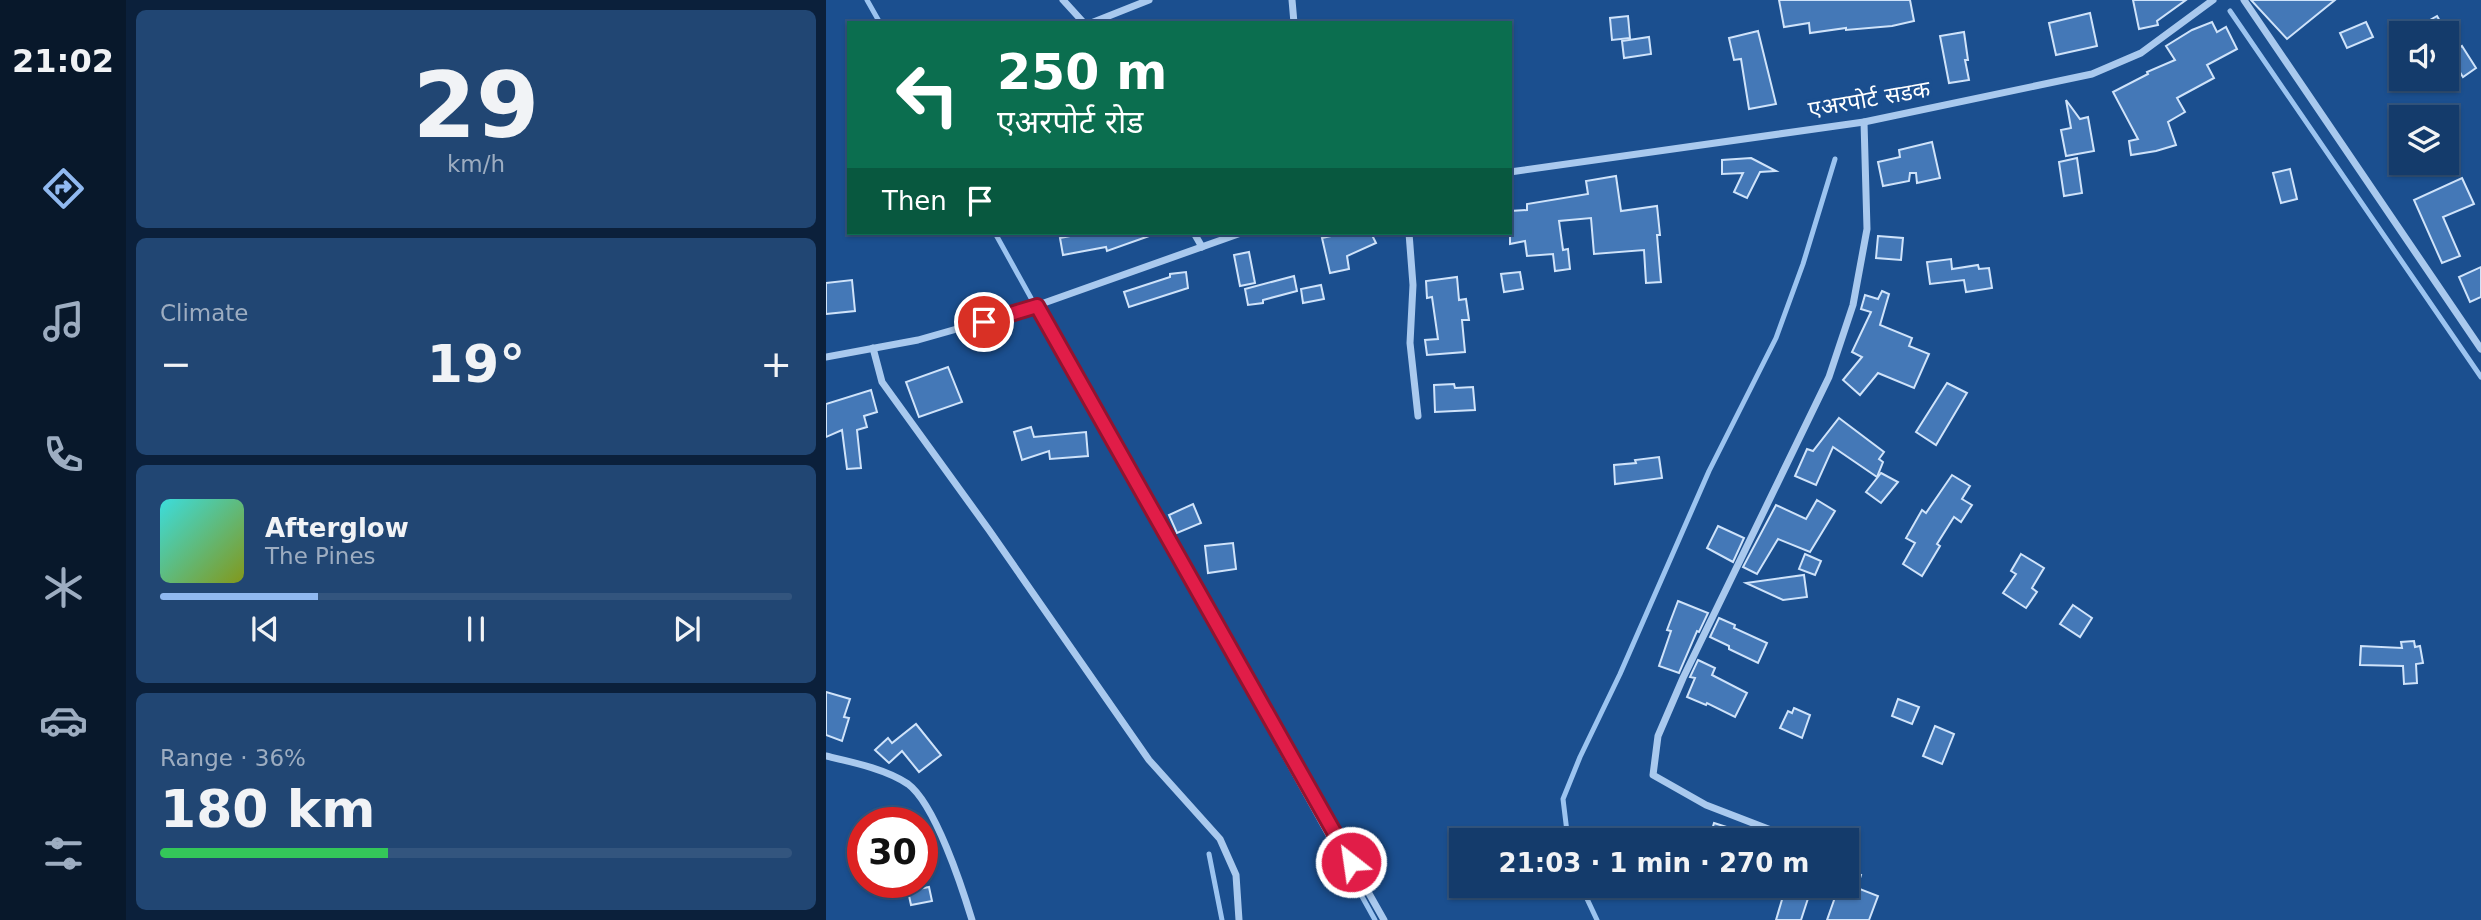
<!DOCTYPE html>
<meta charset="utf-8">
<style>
:root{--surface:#143b6b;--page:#214673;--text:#f1f3f6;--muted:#9dadc1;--line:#33557e;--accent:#90b9f0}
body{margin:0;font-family:"DejaVu Sans","Noto Sans Devanagari",sans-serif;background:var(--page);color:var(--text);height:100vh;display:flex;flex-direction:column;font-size:26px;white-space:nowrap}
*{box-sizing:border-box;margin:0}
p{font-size:23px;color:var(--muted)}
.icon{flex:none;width:38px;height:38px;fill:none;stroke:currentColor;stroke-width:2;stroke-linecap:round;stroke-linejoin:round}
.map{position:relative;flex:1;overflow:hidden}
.drawer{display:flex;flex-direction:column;gap:10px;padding:10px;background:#0b203b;width:700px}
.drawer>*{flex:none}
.guide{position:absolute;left:21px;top:21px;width:665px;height:214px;border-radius:0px;box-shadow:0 2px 5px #0004,0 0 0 2px var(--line);background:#0b6e4f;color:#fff;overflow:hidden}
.fabs{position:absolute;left:1563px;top:21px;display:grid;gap:14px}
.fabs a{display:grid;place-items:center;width:70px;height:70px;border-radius:0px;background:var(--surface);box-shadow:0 2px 5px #0004,0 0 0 2px var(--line);font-size:35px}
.speed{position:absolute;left:21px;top:807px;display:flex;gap:14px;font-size:35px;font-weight:700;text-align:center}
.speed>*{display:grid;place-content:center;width:91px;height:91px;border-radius:50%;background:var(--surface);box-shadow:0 2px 5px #0004,0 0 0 2px var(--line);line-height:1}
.speed .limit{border:10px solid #d22;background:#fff;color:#111}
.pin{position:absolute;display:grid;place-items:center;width:60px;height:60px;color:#fff;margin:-30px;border:4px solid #fff;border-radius:50%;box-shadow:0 2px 7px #0007}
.me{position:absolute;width:77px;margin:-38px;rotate:330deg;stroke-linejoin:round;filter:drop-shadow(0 0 5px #0008)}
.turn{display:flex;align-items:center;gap:24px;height:147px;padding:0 35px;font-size:32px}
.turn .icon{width:91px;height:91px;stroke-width:2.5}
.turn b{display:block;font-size:49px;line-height:60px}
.then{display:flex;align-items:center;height:66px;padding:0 35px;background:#0003;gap:14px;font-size:26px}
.big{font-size:52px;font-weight:700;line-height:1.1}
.drawer .tile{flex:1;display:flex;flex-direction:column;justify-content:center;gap:10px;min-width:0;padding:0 24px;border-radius:10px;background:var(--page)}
.drawer .dial{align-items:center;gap:0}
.dial b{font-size:91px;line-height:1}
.song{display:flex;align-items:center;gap:21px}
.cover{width:84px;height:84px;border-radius:10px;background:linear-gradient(135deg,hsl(180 70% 55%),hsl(70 70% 35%))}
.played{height:7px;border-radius:4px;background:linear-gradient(90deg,var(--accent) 25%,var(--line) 25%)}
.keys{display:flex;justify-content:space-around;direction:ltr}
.heat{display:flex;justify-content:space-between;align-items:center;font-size:38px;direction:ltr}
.charge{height:10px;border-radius:5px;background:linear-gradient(90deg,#34c759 36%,var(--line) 0)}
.trip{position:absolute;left:623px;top:828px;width:410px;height:70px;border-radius:0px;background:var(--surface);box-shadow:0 2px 5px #0004,0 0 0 2px var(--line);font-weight:700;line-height:70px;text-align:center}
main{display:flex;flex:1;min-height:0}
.menu{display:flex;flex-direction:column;width:126px;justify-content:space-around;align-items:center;background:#08182b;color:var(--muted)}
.menu .icon{width:49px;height:49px}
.menu .selected{color:var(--accent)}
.menu b{font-size:32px;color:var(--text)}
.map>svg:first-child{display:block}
</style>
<main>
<nav class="menu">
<b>21:02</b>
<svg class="icon selected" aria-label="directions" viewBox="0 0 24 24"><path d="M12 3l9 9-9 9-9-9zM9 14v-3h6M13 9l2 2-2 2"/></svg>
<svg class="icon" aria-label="music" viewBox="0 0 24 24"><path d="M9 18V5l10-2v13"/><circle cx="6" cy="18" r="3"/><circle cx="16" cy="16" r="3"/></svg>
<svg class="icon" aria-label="phone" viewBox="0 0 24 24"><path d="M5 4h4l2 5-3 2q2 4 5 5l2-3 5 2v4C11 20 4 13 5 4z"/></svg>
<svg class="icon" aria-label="climate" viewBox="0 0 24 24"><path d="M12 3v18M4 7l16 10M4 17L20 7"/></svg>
<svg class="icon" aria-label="car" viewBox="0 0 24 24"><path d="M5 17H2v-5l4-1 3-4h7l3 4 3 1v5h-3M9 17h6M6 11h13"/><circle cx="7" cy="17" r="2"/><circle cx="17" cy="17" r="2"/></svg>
<svg class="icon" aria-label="filters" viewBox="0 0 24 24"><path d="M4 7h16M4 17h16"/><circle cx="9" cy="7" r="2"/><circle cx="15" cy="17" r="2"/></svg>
</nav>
<section class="drawer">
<div class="tile dial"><b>29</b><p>km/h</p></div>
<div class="tile"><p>Climate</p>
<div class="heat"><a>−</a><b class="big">19°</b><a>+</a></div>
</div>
<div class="tile">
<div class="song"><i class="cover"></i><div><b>Afterglow</b><p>The Pines</p></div></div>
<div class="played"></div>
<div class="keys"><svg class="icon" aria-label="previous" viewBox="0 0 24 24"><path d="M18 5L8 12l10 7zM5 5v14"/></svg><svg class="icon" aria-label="pause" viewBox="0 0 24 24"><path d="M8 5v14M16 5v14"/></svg><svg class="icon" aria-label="next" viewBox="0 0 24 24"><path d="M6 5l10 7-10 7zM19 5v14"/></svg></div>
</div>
<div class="tile"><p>Range · 36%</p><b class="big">180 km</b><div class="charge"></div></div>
</section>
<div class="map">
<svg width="1655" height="920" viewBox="0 0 1655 920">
<rect width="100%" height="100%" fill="#1b4f8f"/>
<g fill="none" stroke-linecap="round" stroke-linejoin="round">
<!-- stream -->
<g stroke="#9cc4f0" stroke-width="5">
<polyline points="41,0 54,23"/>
<polyline points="1404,11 1655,377"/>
<polyline points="169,233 205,298"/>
<polyline points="308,485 549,920"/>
<polyline points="742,840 737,799 754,757 794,674 883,471 950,338 977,264 1009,159"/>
<polyline points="383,854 396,920"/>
<polyline points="755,886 771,920"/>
</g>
</g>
<!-- building -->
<g fill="#4478b7" stroke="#cfe3fa" stroke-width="2">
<polygon points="953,0 1084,0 1088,21 1066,26 1020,30 1020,28 984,33 983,23 958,27"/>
<polygon points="1307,0 1360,0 1331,21 1332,25 1313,29"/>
<polygon points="1425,0 1509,0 1461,39"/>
<polygon points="1264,13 1271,46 1230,55 1223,23"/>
<polygon points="802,16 804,38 786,40 784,18"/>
<polygon points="1611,16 1621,33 1581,33"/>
<polygon points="1386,22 1391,32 1400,27 1411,49 1381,65 1388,78 1351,98 1359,112 1342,122 1350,145 1330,151 1305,155 1303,141 1312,139 1287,92 1322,74 1321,72 1349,60 1340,46 1366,30"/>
<polygon points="1540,22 1547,37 1521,48 1514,33"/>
<polygon points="932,31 950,104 923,109 915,59 908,60 903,38"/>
<polygon points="1138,32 1142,60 1139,60 1143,80 1123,83 1114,36"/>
<polygon points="823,37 825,54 798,58 796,41"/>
<polygon points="1636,46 1650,68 1637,77 1623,55"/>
<polygon points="1240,100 1254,119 1262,117 1268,151 1240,156 1235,130 1245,128"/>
<polygon points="1106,142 1114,178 1091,183 1090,173 1084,173 1083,181 1057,186 1052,162 1074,157 1073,150"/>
<polygon points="925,158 950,171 934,172 921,198 908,192 917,173 896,174 896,160"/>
<polygon points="1251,158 1256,193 1238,196 1233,162"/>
<polygon points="1464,169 1471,199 1455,203 1447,173"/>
<polygon points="790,176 795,211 831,206 834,235 831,235 835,282 820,283 818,250 768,254 765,218 733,221 737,250 742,249 744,269 729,271 727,254 701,256 699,241 684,244 684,211 701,210 701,204 762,194 760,181"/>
<polygon points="1636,178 1648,204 1617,217 1634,256 1616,263 1588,200"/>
<polygon points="260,233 326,233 326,235 281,251 280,247 237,255 234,238"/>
<polygon points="519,233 545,233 550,243 521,256 523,269 504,273 496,238"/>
<polygon points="1052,236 1077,238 1075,260 1050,258"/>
<polygon points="423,252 429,283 414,286 408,255"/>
<polygon points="1125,259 1126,269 1152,265 1153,269 1163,268 1166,288 1140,292 1138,280 1104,284 1101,262"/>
<polygon points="1655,267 1655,297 1644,302 1633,277"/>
<polygon points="360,272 362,288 303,307 298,292 344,277 344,274"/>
<polygon points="694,272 697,289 678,292 675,274"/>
<polygon points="468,276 471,291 437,300 437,303 422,305 419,289"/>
<polygon points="631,277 633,300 640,299 643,320 636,320 639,352 601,355 599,340 612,339 606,297 601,298 600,281"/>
<polygon points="26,280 29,311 0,314 0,283"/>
<polygon points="495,285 498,299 477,303 475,289"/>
<polygon points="1056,291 1063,294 1054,325 1086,338 1083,346 1103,354 1088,388 1052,373 1034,395 1017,380 1036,357 1026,352 1045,312 1035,309 1039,295 1052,299"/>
<polygon points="122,367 136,402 93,417 80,382"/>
<polygon points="1121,383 1141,393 1110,445 1090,432"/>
<polygon points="628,384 629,388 647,387 649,410 609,412 608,385"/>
<polygon points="45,390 51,412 38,416 41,427 31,430 35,468 21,469 16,430 0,437 0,404"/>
<polygon points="1013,418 1058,452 1053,459 1057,462 1051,477 1007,447 990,485 969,476 981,449 987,451"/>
<polygon points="205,427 208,437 260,432 262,456 224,459 223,451 196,460 188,432"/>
<polygon points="833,457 836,478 789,484 788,465 810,463 809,460"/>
<polygon points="1055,473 1072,482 1055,503 1040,492"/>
<polygon points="1126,475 1144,486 1136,499 1146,505 1135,522 1128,517 1111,544 1114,546 1096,576 1077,564 1089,543 1080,538 1096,510 1100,513"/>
<polygon points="991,500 1009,511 984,552 952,539 931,574 917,567 950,505 980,519"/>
<polygon points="367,504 375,523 351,533 343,515"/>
<polygon points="892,526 918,538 907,562 881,548"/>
<polygon points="407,543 410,569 382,573 379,546"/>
<polygon points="979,554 995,561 989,575 973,569"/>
<polygon points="1195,554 1218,568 1206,588 1211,592 1200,608 1177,593 1190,574 1185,571"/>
<polygon points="978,575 981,597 957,600 920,583"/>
<polygon points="852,601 882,613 873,632 871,631 853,673 833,666 845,631 841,630"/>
<polygon points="1247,605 1266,618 1254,637 1234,624"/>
<polygon points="893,618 909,625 908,628 941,643 932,663 903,649 903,646 884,637"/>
<polygon points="1588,641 1589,647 1594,646 1597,663 1590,664 1591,683 1578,684 1577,666 1534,665 1535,646 1576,648 1575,642"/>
<polygon points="872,660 889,668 886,675 921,693 909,717 881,703 880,705 861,697 869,678 864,677"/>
<polygon points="0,692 24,699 18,717 23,718 16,741 0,735"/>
<polygon points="1072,699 1093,707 1086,724 1066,716"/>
<polygon points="968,708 984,715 976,738 954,728 962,711 966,713"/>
<polygon points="90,724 115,755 93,772 76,751 63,763 49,750 62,738 66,743"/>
<polygon points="1109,726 1128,734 1116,764 1097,756"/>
<polygon points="888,823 932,837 932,840 883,840"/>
<polygon points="1020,870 1035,875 1031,888 1052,896 1043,920 1001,920 1013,886 1020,886"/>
<polygon points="960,886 986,886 975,920 950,920"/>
<polygon points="103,887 106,901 85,905 82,891"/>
</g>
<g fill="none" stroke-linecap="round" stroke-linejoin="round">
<!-- minor -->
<g stroke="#a9c9ee" stroke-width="7">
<polyline points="237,0 258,23"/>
<polyline points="466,0 468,23"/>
<polyline points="1418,0 1655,349"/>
<polyline points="265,23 323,0"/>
<polyline points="684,172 1038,122 1266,74 1315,53 1387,0"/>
<polyline points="368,233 376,247"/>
<polyline points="583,233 587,285 584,343 592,416"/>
<polyline points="211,306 558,920"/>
<polyline points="47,348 56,382 163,530 323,760 394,839 410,875 413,920"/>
<polyline points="0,357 92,340 201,309 415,233"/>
<path d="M0,756C26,762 60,769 82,784C109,804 136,887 146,920"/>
<polyline points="955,834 880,805 827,775 832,736 857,678 1003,377 1027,305 1041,229 1038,122"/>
</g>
</g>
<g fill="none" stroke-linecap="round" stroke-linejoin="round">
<!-- route casing -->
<g stroke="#92132f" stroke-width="18">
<polyline id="route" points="158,322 211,306 525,862"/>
</g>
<!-- route -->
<use href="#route" stroke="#e11d48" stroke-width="12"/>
</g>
<g text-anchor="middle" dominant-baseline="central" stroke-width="7" stroke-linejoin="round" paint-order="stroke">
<!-- street labels -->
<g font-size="23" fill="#fff" stroke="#1b4f8f">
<text transform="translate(1043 99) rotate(-10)">एअरपोर्ट सडक</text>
</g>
</g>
</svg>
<div class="fabs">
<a><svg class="icon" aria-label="sound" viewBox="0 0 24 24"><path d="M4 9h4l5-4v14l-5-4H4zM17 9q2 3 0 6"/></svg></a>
<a><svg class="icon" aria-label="layers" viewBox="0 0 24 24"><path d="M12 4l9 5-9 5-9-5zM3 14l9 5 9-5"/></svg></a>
</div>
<div class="speed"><div class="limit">30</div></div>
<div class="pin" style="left:158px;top:322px;background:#d93025"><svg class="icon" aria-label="arrive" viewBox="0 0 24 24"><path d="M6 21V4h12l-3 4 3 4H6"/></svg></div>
<svg class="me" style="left:525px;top:862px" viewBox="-20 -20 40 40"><circle r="17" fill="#e11d48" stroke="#fff" stroke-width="3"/><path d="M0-11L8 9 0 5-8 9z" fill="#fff"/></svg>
<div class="trip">21:03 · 1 min · 270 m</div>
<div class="guide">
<div class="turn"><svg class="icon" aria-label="left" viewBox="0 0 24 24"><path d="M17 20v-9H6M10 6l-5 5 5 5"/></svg><div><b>250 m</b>एअरपोर्ट रोड</div></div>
<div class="then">Then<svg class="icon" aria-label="arrive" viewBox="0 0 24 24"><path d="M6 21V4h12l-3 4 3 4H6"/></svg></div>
</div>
</div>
</main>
